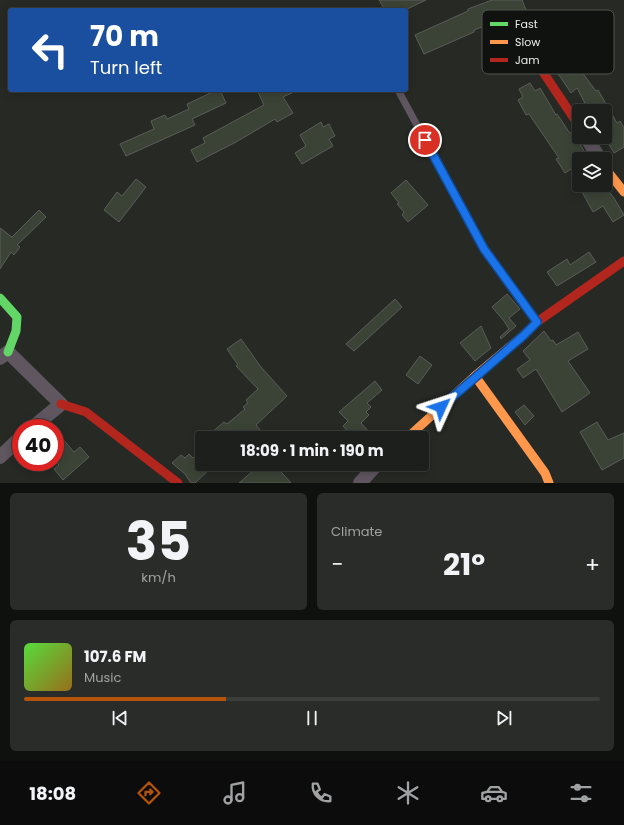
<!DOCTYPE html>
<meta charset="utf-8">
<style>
:root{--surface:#1c1f1b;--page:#292c28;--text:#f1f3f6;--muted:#a0a2a3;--line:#3a3d3a;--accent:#b45309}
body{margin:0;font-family:Poppins,sans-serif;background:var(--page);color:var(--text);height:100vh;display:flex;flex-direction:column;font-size:15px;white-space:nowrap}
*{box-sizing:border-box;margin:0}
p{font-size:13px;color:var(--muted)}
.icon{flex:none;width:22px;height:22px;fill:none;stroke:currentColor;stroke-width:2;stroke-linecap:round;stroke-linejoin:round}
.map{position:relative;height:483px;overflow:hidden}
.sheet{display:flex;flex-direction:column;gap:10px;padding:10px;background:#0f110f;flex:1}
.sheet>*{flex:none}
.guide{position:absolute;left:8px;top:8px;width:400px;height:84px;border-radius:4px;box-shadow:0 2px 10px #0003,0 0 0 1px var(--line);background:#1a4fa0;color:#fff;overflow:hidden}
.tools{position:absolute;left:572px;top:104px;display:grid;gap:8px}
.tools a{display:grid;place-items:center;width:40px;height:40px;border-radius:4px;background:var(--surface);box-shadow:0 2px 10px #0003,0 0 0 1px var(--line);font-size:20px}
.speed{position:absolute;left:12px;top:419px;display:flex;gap:8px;font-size:20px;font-weight:700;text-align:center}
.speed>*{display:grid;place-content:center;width:52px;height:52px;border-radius:50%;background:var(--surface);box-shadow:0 2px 10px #0003,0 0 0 1px var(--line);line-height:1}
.speed .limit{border:6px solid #d22;background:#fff;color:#111}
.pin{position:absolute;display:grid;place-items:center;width:34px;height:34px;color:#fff;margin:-17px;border:2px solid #fff;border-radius:50%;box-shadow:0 1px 4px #0007}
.me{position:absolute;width:44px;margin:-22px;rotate:48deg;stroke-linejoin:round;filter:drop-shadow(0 0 3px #0008)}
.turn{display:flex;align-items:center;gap:14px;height:84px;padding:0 16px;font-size:18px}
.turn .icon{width:52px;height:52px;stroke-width:2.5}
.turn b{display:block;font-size:28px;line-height:34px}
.big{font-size:30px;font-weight:700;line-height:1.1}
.sheet .tile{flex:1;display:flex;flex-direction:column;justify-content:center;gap:6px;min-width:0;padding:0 14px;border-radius:6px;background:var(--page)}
.sheet .dial{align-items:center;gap:0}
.dial b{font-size:52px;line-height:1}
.song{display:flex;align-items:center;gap:12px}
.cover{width:48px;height:48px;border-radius:6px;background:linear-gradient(135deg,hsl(110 70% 55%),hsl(40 70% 35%))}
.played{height:4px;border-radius:2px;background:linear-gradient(90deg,var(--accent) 35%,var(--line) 35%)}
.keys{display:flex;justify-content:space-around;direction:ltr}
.heat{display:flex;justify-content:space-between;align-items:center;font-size:22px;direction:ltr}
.sheet .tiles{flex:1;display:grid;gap:10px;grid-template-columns:1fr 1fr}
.tile:last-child{grid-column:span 2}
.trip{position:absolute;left:195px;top:431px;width:234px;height:40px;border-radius:4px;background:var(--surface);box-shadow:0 2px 10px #0003,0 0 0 1px var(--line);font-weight:700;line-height:40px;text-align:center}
.tabs{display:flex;height:64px;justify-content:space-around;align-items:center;background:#0b0c0b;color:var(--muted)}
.tabs .icon{width:28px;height:28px}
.tabs .current{color:var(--accent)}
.tabs b{font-size:18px;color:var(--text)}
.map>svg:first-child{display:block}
</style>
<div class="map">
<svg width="624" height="483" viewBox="0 0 624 483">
<rect width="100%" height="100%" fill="#262924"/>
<!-- building -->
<g fill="#3b4336" stroke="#5a5d59">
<polygon points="379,0 426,0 405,10 385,10"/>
<polygon points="492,0 522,0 526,10 474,30 474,32 424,54 415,35 468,11 468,9"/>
<polygon points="600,42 607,60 581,71 596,91 598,90 617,123 620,121 624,128 624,147 614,153 605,138 605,111 589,111 577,88 571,93 557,72 580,55 579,50"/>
<polygon points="530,83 535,91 540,88 556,115 557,114 569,132 575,136 589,159 579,159 579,164 565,173 556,159 559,158 529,114 526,115 518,100 523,97 519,89"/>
<polygon points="217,90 220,90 226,103 192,119 195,125 126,156 120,144 154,129 151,121 165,115 167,119 189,109 187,104"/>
<polygon points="257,90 298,90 283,97 293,113 277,122 275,119 236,142 197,162 191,150 205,143 203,138 264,105"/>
<polygon points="321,122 323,127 329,124 335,136 329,139 333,146 302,164 295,153 306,146 300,135"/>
<polygon points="136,179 146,187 119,222 104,210 117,192 122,196"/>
<polygon points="406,180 428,205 408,222 402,215 404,212 397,204 399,203 391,193"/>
<polygon points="586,185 590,185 594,191 604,185 614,198 624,215 613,222 603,206 593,212 580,188"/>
<polygon points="39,210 46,217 17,245 20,247 14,255 11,252 0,269 0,228 12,237"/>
<polygon points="589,252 596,262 557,286 547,272 567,259 570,265"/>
<polygon points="507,294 520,309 509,318 516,326 501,339 500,337 509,329 504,321 492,307"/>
<polygon points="395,299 402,307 354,351 346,344"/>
<polygon points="481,326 491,348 475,361 460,343"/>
<polygon points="544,331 551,341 553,340 556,345 578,332 588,349 568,361 590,393 562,412 536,369 523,378 517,369 530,360 523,351"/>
<polygon points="241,339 261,367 287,396 256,425 267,438 205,438 224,422 227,424 245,409 243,407 248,403 246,400 258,389 236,366 238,365 227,349"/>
<polygon points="420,356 432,365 418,384 406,375"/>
<polygon points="375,381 382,390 367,403 371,407 366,412 369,415 361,423 370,433 365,438 344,438 349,433 343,426 348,421 339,412"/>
<polygon points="524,405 534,416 525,425 515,412"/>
<polygon points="597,422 608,440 624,433 624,458 602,470 580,432"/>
<polygon points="55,430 74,452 80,447 89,457 63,480 54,469 59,465 55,461"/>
<polygon points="202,449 202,464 215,464 195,483 191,483 185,474 172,463 181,455 185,458 189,454 193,458"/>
<polygon points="261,464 274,464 291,483 239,483"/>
</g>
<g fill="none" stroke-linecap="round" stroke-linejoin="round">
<!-- lane -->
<polyline stroke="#5f5660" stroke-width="7" points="398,90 484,249 536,322"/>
<!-- street -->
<g stroke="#5f5660" stroke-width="14">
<polyline points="586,137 600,159"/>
<polyline points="0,358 8,352 61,404 32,428"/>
<polyline points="0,457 21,437"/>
<polyline points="360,483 377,464"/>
</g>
<!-- fast -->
<polyline stroke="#63d668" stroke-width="9" points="0,298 17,317 16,331 8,352"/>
<!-- slow -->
<g stroke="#ff974d" stroke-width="9">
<polyline points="605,168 624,192"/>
<polyline points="475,376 545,473 549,483"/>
<polyline points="407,438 475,376 524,335"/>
</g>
<!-- jam -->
<g stroke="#b3261e" stroke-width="9">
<polyline points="535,60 579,126"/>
<polyline points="524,335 537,322 624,261"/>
<polyline points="61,404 86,412 178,483"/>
</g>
</g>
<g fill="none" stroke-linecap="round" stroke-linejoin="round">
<!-- route casing -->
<g stroke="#114b97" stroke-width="10">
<polyline id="route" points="425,140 484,249 537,322 523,336 441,407"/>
</g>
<!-- route -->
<use href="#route" stroke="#1a73e8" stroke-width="7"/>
</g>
<!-- legend -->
<rect x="482" y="10" width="132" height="64" rx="6" fill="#0f120e" stroke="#50544f" stroke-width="1"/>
<rect x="490" y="22" width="18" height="4" fill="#63d668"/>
<rect x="490" y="40" width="18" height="4" fill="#ff974d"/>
<rect x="490" y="58" width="18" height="4" fill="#b3261e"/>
<g font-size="11" fill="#e9ede8">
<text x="515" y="28">Fast</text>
<text x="515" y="46">Slow</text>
<text x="515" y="64">Jam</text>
</g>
</svg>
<div class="tools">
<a><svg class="icon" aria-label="search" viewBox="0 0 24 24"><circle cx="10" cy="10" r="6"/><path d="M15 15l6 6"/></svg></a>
<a><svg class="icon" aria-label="layers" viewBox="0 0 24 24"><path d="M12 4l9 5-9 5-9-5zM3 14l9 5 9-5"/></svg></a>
</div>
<div class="speed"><div class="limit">40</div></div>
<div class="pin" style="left:425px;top:140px;background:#d93025"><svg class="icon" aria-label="arrive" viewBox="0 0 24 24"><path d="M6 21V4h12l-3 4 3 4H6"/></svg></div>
<svg class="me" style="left:441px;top:407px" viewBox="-20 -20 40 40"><path d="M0-17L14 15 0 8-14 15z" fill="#1a73e8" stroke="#fff" stroke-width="4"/></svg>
<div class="trip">18:09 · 1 min · 190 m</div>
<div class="guide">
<div class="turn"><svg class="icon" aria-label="left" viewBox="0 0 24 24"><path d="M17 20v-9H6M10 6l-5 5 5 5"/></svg><div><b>70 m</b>Turn left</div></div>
</div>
</div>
<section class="sheet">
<div class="tiles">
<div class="tile dial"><b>35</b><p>km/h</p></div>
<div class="tile"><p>Climate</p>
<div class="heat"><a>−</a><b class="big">21°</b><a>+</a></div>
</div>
<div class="tile">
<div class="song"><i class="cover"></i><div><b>107.6 FM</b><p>Music</p></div></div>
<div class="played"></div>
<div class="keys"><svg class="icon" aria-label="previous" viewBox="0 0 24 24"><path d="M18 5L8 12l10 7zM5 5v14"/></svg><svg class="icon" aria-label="pause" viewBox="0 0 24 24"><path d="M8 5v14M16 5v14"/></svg><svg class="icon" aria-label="next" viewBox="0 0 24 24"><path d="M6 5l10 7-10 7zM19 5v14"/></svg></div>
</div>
</div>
</section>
<nav class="tabs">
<b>18:08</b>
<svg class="icon current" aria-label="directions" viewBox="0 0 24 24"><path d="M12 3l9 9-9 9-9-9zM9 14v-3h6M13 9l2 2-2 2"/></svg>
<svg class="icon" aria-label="music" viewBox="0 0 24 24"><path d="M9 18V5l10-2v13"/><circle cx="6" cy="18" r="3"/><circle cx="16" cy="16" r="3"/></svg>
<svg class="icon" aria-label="phone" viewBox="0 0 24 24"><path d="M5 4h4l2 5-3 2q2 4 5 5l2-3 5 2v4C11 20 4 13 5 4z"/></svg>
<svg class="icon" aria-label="climate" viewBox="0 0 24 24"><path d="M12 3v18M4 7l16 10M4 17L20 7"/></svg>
<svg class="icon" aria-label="car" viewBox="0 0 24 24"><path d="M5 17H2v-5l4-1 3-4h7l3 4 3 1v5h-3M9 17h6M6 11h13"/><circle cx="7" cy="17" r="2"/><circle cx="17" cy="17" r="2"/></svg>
<svg class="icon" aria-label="filters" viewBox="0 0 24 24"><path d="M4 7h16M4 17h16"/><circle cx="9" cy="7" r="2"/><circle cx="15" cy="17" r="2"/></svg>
</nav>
